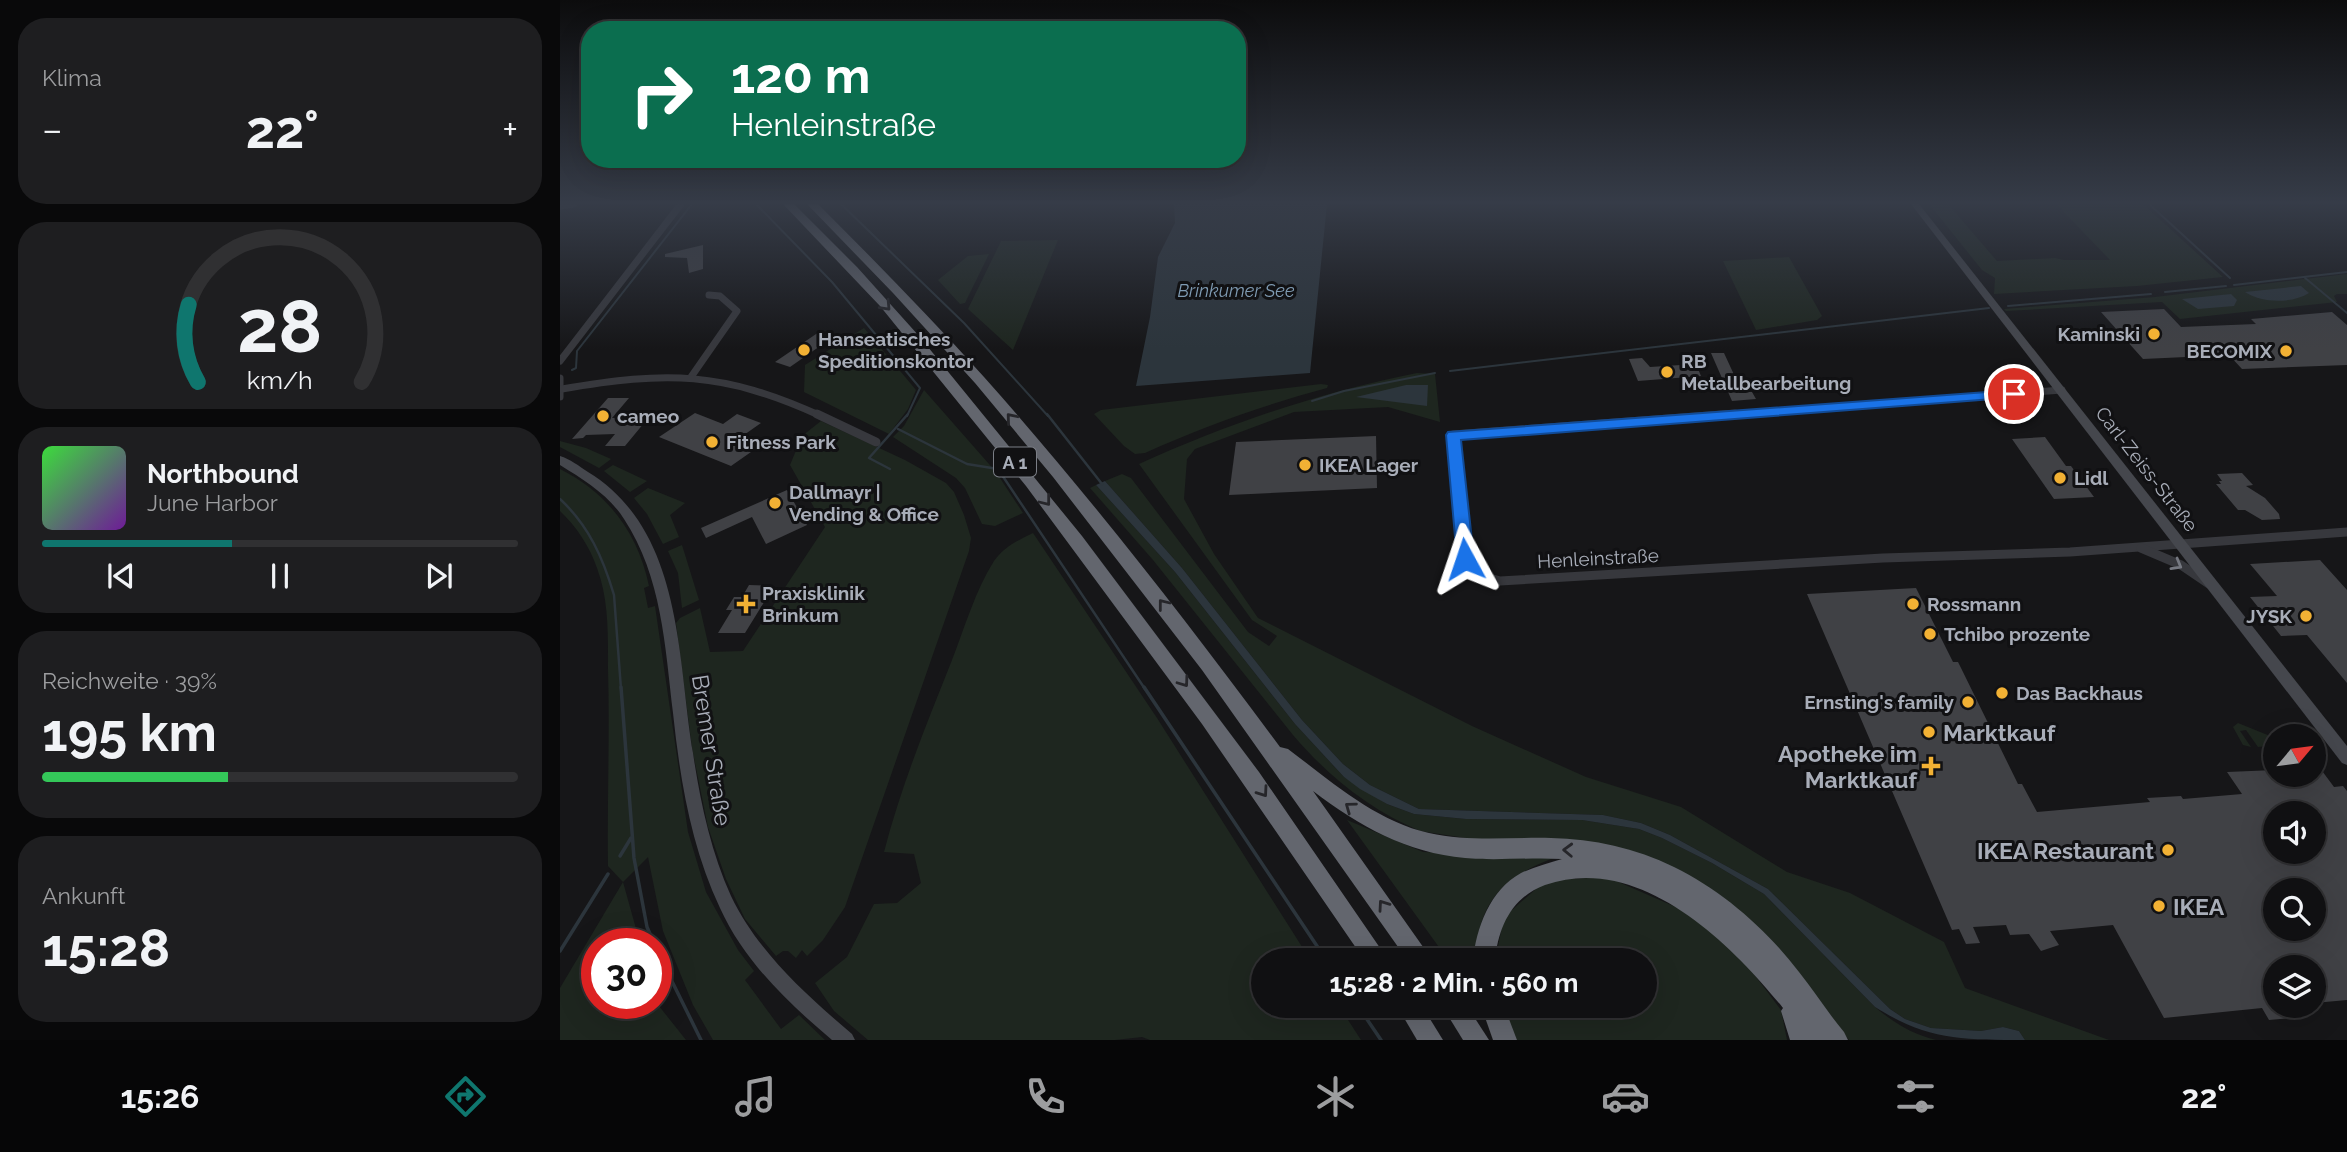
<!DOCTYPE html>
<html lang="de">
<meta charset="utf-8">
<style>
:root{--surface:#101012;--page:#1e1e20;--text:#f1f3f6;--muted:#9c9d9f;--line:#303032;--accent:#0f766e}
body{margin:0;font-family:Raleway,sans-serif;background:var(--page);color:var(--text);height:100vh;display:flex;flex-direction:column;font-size:26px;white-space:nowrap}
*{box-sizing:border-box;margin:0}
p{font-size:23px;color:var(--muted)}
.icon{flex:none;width:38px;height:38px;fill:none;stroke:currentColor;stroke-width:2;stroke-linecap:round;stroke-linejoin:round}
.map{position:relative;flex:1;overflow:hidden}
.side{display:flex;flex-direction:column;gap:18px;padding:18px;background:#09090a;width:560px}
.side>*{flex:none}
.guide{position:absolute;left:21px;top:21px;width:665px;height:147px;border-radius:28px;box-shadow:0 7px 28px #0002,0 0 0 2px var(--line);background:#0b6e4f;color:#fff;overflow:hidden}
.needle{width:46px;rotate:61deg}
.tools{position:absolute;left:1703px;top:724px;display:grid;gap:14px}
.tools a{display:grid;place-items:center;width:63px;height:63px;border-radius:50%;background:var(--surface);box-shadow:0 7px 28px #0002,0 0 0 2px var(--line);font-size:35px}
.speed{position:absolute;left:21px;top:928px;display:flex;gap:14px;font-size:35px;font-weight:700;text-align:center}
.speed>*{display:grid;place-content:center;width:91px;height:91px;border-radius:50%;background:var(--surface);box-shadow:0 7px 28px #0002,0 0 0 2px var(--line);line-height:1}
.speed .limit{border:10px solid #d22;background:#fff;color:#111}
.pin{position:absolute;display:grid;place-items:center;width:60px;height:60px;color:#fff;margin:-30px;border:4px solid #fff;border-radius:50%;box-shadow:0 2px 7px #0007}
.me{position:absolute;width:77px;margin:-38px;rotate:355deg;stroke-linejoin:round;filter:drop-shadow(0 0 5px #0008)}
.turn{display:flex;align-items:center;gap:24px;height:147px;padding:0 35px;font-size:32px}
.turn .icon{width:91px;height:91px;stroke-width:2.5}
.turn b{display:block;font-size:49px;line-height:60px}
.big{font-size:52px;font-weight:700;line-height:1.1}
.side .tile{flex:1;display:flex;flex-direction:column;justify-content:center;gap:10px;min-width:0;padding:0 24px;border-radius:28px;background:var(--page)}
.side .dial{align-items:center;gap:0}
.dial svg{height:182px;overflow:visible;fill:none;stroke:var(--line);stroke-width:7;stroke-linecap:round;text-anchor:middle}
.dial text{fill:var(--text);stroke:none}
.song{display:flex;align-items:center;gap:21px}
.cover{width:84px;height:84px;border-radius:10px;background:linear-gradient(135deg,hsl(120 70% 55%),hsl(280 70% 35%))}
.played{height:7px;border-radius:4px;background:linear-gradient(90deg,var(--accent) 40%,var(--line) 40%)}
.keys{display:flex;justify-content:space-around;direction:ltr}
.heat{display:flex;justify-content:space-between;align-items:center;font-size:38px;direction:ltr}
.charge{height:10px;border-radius:5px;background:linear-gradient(90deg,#34c759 39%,var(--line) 0)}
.trip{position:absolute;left:691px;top:948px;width:406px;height:70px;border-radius:35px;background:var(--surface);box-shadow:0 7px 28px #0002,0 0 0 2px var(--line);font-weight:700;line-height:70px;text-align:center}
.menu{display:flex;height:112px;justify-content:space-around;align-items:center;background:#060607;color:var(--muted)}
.menu .icon{width:49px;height:49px}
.menu .active{color:var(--accent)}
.menu b{font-size:32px;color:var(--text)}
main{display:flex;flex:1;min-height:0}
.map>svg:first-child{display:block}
</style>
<main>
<section class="side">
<div class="tile"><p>Klima</p>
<div class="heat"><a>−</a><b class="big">22°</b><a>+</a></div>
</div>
<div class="tile dial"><svg viewBox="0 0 100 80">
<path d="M14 69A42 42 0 1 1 86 69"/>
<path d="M14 69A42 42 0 0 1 10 35" stroke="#0f766e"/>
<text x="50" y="56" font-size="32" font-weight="700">28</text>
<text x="50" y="72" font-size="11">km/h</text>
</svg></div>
<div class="tile">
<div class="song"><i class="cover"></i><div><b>Northbound</b><p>June Harbor</p></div></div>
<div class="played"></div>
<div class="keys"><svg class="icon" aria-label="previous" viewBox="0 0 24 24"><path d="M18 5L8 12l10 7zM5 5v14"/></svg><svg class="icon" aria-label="pause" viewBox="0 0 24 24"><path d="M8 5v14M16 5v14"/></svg><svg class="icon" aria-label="next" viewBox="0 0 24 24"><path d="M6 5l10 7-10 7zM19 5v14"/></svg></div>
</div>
<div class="tile"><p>Reichweite · 39%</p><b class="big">195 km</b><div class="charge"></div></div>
<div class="tile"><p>Ankunft</p><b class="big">15:28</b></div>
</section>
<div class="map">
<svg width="1787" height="1040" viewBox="0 0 1787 1040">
<rect width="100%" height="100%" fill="#161618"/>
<!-- green -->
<g fill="#1e261f">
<polygon points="1369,204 1388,204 1437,261 1495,258 1504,260 1550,260 1496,204 1583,204 1663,277 1577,286 1434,294 1435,278 1422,270"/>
<polygon points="498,240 453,350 408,309 441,241"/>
<polygon points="429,254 405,303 400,304 378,280 408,256"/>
<polygon points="1229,257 1262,316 1257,320 1196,330 1163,261"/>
<polygon points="1787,274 1787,294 1777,294 1774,296 1777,302 1620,319 1602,302 1446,311 1444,309 1595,297"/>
<polygon points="304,328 356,390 348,409 329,434 244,392 245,365"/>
<path d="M857,373L875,374L880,422L828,407L734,412L635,449L627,459L624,499L654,554L698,618L912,726L1026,777L1121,807L1227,872L1290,893L1384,942L1405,988L1549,1040H1465L1459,1031L1443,1027L1421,1031L1371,1028L1345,1019L1330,1009L1208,889L1110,835L1081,823L1043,815L859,809L810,785L783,764L742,720L622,568L545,481L562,474L571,478L688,632L709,646L717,636L692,620L579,464C670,423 758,393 857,373Z"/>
<path d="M761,384L768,385L767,388C704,405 644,426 585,453L575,454L564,446L534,414L541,410Z"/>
<polygon points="364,390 436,472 463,513 435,526 422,524 405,488 396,478 333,437 344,426"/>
<polygon points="261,421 345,460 386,483 394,492 404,515 411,538 409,551 285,907 263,940 247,956 242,950 236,958 228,951 223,951 216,956 185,919 166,879 148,827 132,748 116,623 120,618 140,608 150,652 183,651 265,527 230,465 242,436"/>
<polygon points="0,441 26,448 51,459 39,468 0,447"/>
<polygon points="53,465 87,481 70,492 44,471"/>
<path d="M0,469C48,493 78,533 89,586L84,588L88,608L95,606L128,832L146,892L178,950L194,971L185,980L221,1029L239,1015L265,1040H153L133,1005L103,931L88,857L63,882L80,943H37V1003H96V998L99,1006L126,1040H0V988L63,882L48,866C47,800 50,734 48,669C48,636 49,600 37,568C30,547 16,526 0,511Z"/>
<path d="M536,485L615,572L735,724L784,777L827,804L854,814L906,819L1022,820L1079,829L1102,838L1152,863L1204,894L1315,1007C1334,1023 1352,1034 1376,1040H1289L1236,971L1114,870L860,831C809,809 770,778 733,735L593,560L530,488Z"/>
<polygon points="88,488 125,503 110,515 119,537 103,544 87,514 74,498"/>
<path d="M473,533L597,718L751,961H704V1006H779L801,1040H590L582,1037L555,1040H308L274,1011L255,983L287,957L314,904L337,903L361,883L354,854L324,852C341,786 367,723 392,660C405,627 415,591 434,561C444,547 458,540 473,533Z"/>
<polygon points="122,545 139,600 122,608 118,573 108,551"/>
<polygon points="1678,723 1715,738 1715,745 1698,747 1686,730 1680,731 1691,747 1683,745 1673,727"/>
<path d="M787,820L863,852L996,857C943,877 917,902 916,961H889Z"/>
<polygon points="1047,877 1118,908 1155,934 1188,966 1221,1010 1227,1040 957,1040 941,1006 1085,1006 1085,961 935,961 944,917 986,880"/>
</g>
<!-- water -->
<g fill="#2c353c">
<polygon points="614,204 767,204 750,373 576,386 590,317 598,257 615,223"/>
<path d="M1741,286L1749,293C1732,304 1701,303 1685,292Z"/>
<polygon points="1671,294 1677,300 1674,306 1638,309 1622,299"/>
<polygon points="846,385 868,385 867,406 796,397"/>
<path d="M545,481L622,568L742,720L783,764L810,785L859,809L1043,815L1081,823L1110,835L1208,889L1330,1009L1345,1019L1371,1028L1421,1031L1443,1027L1459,1031L1465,1040C1402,1040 1367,1040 1315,1007L1204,894L1152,863L1102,838L1079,829L1022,820L906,819L854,814L827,804L800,789L784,777L735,724L615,572L536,485Z"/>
</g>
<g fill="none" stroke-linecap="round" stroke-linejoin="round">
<!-- stream-far2 -->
<g stroke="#2c353c" stroke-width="2">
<polyline points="196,204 272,282 360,388 347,416"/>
<polyline points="281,204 404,323 488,416"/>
<polyline points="1589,204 1670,278"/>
<polyline points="1744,277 1787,313"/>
<polyline points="1674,285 1787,272"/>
<polyline points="1605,292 1666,286"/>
<polyline points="1448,306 1591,294"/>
<polyline points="12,370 16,368 17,351 132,204"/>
<polyline points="890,371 1429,308"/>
<polyline points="752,401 784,391 875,373"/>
</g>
<!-- stream-far1 -->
<g stroke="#2c353c" stroke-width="2.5">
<polyline points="487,414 542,484"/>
<polyline points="338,429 407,464 438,469 585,689"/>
<polyline points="330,469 309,458 348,414"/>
<path d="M0,499C29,526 43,558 54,595L61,689"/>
</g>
<!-- stream -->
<g stroke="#2c353c" stroke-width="3.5">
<polyline points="61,687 74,858 87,927 94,943"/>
<polyline points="584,687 767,961"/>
<polyline points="60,856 71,838"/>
<polyline points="96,949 141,1040"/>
<polyline points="0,951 48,874"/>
<polyline points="798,1006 821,1040"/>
</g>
</g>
<!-- building -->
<g fill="#404145" fill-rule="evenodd">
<polygon points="143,245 143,269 129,273 127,258 105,257 105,254"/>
<polygon points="1604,309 1621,327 1696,324 1691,319 1772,312 1787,325 1787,365 1682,369 1669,355 1583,359 1541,312"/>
<polygon points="259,332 273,337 230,367 215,362"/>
<polygon points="1151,353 1164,353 1182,392 1192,392 1196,399 1172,401"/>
<polygon points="1082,358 1090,367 1136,364 1141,376 1078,381 1069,359"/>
<polygon points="48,398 69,398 52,418 89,417 65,446 45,446 55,434 26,435 23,438 12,439"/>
<polygon points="135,413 163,424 177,414 201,423 181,437 201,445 171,466 99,437"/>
<polygon points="816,436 817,488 669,495 676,442"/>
<polygon points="1485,437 1506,466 1511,466 1534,497 1494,499 1452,439"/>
<polygon points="1682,473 1693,485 1686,486 1705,498 1719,514 1720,519 1702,520 1685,510 1678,510 1656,484 1661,484 1659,481 1662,481 1657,474"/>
<polygon points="227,490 247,525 206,544 192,517 146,538 141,528"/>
<polygon points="1760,560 1787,590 1787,683 1747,635 1721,636 1690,597 1717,596 1690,564"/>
<polygon points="189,585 214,586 185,633 158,633 172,610 166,610 174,597 182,597"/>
<path d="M1356,588L1393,662H1398L1402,670L1458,784H1462L1477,812L1590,802L1587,798L1621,796L1623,799L1682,794L1667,772L1715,770V775H1754V760L1774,787L1783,786L1787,791V1000L1754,1003V968H1715V1006H1723L1730,1018L1709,1020L1702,1008L1604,1018L1553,925L1490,931L1499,945L1481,951L1469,934L1450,935L1446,925L1413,927L1420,943L1406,944L1399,929L1392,930L1247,594ZM1715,814H1754V852H1715ZM1715,891H1754V929H1715Z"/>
</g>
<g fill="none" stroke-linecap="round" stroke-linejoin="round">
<!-- street-far1 -->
<g stroke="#37383d" stroke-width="7">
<polyline points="0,206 14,204"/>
<polyline points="0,361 121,204"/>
<polyline points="131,377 177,311 160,296 149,295"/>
<polyline points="0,378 0,397"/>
<path d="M2,389C107,371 162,371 261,416"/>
<polyline points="1151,416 1502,390"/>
</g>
<!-- street -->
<g stroke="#37383d" stroke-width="9">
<polyline points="257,414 316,442"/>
<polyline points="1175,414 893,435 905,559 919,575 940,581 1323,558 1510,552 1787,532"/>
<polyline points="1581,548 1621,565 1649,584"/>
</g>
<!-- secondary -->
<g fill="#45474d" fill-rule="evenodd">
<polygon points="1351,204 1359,204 1787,746 1787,765 1782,763"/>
<path d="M0,456C10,459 19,466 28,472C123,530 117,656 133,753C140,801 151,852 171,896C198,952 245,994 292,1034L295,1040H272C227,1002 184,961 160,908C131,847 120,779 113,713C105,646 102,577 64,519C49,495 24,480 0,465Z"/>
</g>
<!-- highway -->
<g fill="#63666e" fill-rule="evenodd">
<polygon points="223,204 234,204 297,267 359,336 522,536 699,772 829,961 805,961 642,724 466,486 320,306"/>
<path d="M247,204H258C314,260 370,317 424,377C529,495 626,620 720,747L728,749C771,781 815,821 869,833C909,842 950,837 991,838C1034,839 1075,848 1114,867C1163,891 1206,929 1239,972C1255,992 1268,1013 1284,1032L1288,1040H1230L1221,1011L1223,1008C1169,941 1078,852 985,885C952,897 938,927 935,961H913C916,928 930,890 961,873C974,867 989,863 1002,859C970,857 937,861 905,858C847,853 799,826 753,791L873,961H848L642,670L493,477L415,383L333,293Z"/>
<polygon points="837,1006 862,1006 883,1040 857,1040"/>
<polygon points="882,1006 907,1006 929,1040 903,1040"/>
<polygon points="921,1006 944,1006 957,1040 933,1040"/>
</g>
</g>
<!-- one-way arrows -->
<defs><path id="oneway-chevron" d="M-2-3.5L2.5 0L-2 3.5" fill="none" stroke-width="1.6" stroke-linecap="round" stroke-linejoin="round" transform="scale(1.75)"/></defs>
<g stroke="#26262a">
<use href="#oneway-chevron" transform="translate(326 306) rotate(47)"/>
<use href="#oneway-chevron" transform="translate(451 418) rotate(-130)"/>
<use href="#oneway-chevron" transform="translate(486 501) rotate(52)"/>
<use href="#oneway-chevron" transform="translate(603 604) rotate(-128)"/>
<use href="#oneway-chevron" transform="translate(624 682) rotate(54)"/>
<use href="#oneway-chevron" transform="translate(703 792) rotate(55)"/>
<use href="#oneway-chevron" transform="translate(790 807) rotate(-144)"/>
<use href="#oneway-chevron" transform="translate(1008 850) rotate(-178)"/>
<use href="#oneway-chevron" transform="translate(823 905) rotate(-125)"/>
</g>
<use stroke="#757881" href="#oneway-chevron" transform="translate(1617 565) rotate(30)"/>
<!-- sky -->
<linearGradient id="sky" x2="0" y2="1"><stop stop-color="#0c0c0d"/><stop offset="0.58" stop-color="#363c48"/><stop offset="1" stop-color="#363c48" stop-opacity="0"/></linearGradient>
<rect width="1787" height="349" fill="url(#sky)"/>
<!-- route -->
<polygon fill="#1a73e8" stroke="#114b97" stroke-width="2" points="1454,390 1461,394 1459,397 901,440 914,559 905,565 897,559 886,435 888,432"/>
<!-- markers -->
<g fill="#f2b134" stroke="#111113" stroke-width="2.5">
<circle cx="1594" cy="334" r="7"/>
<circle cx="244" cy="350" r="7"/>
<circle cx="1726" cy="351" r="7"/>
<circle cx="1107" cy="372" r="7"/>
<circle cx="43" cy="416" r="7"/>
<circle cx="152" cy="442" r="7"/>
<circle cx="745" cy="465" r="7"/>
<circle cx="1500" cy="478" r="7"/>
<circle cx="215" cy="503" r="7"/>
<path d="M182.5 593.5h7v7h7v7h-7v7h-7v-7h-7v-7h7z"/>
<circle cx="1353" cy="604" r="7"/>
<circle cx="1746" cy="616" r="7"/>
<circle cx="1370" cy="634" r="7"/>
<circle cx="1442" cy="693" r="7"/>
<circle cx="1408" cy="702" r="7"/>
<circle cx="1369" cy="732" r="7"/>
<path d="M1367.5 755.5h7v7h7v7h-7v7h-7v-7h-7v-7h7z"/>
<circle cx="1608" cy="850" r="7"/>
<circle cx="1599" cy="906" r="7"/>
</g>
<g text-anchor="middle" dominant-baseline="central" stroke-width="6" stroke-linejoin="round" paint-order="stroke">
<!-- far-water labels -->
<g font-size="18" font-style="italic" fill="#7f9bb3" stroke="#111113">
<text x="676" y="290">Brinkumer See</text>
</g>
<!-- shield labels -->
<rect fill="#111113" stroke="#7b7e86" stroke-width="2" x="434" y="447.5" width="42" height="29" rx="5"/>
<g font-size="18" font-weight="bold" fill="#a8adb8">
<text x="455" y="462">A 1</text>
</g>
<!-- poi labels -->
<g font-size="19" font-weight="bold" fill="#a8adb8" stroke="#111113" text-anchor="start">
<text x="1580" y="334" text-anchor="end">Kaminski</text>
<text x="258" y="339">Hanseatisches<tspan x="258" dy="22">Speditionskontor</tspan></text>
<text x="1712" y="351" text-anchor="end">BECOMIX</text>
<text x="1121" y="361">RB<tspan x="1121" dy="22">Metallbearbeitung</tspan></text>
<text x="57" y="416">cameo</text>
<text x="166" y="442">Fitness Park</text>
<text x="759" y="465">IKEA Lager</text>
<text x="1514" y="478">Lidl</text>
<text x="229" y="492">Dallmayr |<tspan x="229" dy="22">Vending &amp; Office</tspan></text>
<text x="202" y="593">Praxisklinik<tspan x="202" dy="22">Brinkum</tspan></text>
<text x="1367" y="604">Rossmann</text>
<text x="1732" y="616" text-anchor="end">JYSK</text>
<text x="1384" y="634">Tchibo prozente</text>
<text x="1456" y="693">Das Backhaus</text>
<text x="1394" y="702" text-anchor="end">Ernsting's family</text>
</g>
<!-- street labels -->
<g font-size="19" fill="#a8adb8" stroke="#111113">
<text transform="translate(1587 469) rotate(52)">Carl-Zeiss-Straße</text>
<text transform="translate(1038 558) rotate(-3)">Henleinstraße</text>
</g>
<!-- near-poi labels -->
<g font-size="23" font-weight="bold" fill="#a8adb8" stroke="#111113" text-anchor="start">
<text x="1383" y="732">Marktkauf</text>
<text x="1357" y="753" text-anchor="end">Apotheke im<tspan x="1357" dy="26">Marktkauf</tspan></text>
<text x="1594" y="850" text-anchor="end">IKEA Restaurant</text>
<text x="1613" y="906">IKEA</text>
</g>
<!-- near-street labels -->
<g font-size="23" fill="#a8adb8" stroke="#111113">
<text transform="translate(152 750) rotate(81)">Bremer Straße</text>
</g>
</g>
</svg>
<div class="tools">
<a><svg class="needle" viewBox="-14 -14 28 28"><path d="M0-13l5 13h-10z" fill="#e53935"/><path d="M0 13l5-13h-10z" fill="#9c9d9f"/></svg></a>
<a><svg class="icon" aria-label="sound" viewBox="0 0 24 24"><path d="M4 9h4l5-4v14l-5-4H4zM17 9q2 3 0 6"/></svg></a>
<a><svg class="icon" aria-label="search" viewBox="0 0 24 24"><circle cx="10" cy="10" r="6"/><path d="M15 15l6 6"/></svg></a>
<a><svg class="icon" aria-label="layers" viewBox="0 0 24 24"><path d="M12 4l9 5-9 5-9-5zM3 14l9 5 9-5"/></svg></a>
</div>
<div class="speed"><div class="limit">30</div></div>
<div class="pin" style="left:1454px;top:394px;background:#d93025"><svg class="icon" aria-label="arrive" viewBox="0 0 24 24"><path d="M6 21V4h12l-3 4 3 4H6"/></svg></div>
<svg class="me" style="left:905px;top:559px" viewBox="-20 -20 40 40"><path d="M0-17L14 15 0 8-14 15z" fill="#1a73e8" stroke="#fff" stroke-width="4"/></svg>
<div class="trip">15:28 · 2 Min. · 560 m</div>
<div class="guide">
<div class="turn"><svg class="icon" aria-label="right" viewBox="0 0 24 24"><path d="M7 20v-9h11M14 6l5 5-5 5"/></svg><div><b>120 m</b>Henleinstraße</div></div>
</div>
</div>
</main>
<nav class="menu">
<b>15:26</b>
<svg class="icon active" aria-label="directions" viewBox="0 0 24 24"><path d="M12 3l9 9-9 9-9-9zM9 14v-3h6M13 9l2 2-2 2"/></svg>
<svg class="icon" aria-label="music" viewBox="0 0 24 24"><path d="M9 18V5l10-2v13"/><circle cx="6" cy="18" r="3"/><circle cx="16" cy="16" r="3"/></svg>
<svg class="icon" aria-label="phone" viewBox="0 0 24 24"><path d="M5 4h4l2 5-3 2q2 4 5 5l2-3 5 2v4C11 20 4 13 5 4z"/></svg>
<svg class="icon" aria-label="climate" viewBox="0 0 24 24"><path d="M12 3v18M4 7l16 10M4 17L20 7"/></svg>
<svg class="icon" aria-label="car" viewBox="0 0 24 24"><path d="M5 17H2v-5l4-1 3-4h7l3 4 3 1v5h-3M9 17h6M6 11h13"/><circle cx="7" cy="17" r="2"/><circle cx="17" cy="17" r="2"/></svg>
<svg class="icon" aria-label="filters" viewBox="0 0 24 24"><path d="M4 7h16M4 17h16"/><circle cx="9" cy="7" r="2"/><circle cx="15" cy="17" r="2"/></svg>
<b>22°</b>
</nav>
